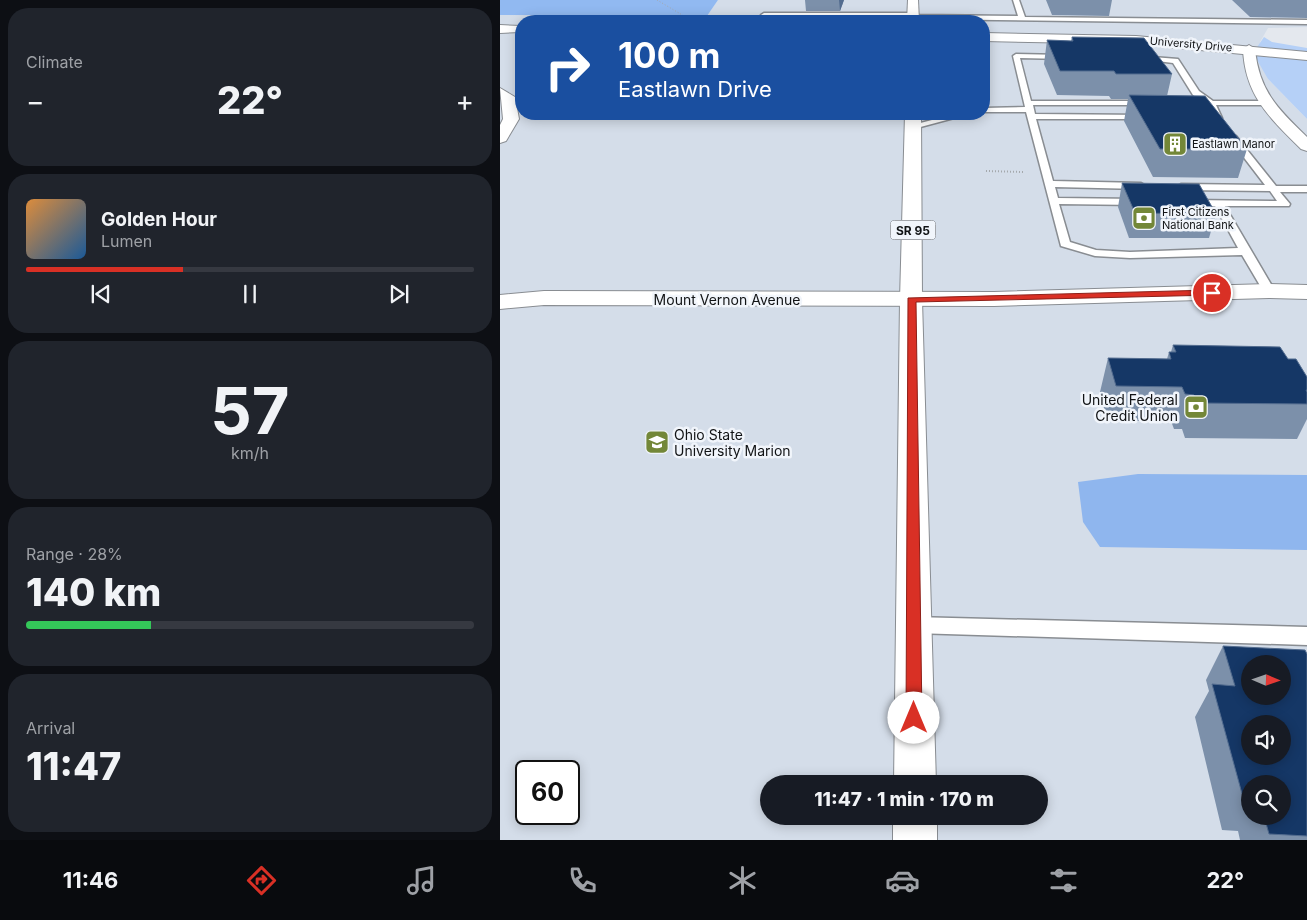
<!DOCTYPE html>
<meta charset="utf-8">
<style>
:root{--surface:#171b24;--page:#20242c;--text:#f1f3f6;--muted:#9ea1a6;--line:#363941;--accent:#d93025}
body{margin:0;font-family:Inter,sans-serif;background:var(--page);color:var(--text);height:100vh;display:flex;flex-direction:column;font-size:19px;white-space:nowrap}
*{box-sizing:border-box;margin:0}
p{font-size:16px;color:var(--muted)}
.icon{flex:none;width:28px;height:28px;fill:none;stroke:currentColor;stroke-width:2;stroke-linecap:round;stroke-linejoin:round}
.map{position:relative;flex:1;overflow:hidden}
.details{display:flex;flex-direction:column;gap:8px;padding:8px;background:#0d0f14;width:500px}
.details>*{flex:none}
.hud{position:absolute;left:15px;top:15px;width:475px;height:105px;border-radius:20px;box-shadow:0 2px 12px #0003;background:#1a4fa0;color:#fff;overflow:hidden}
.needle{width:32px;rotate:92deg}
.buttons{position:absolute;left:741px;top:655px;display:grid;gap:10px}
.buttons a{display:grid;place-items:center;width:50px;height:50px;border-radius:50%;background:var(--surface);box-shadow:0 2px 12px #0003;font-size:25px}
.speed{position:absolute;left:15px;top:760px;display:flex;gap:10px;font-size:25px;font-weight:700;text-align:center}
.speed>*{display:grid;place-content:center;width:65px;height:65px;border-radius:50%;background:var(--surface);box-shadow:0 2px 12px #0003;line-height:1}
.speed .limit{border:2px solid #111;border-radius:8px;background:#fff;color:#111}
.pin{position:absolute;display:grid;place-items:center;width:42px;height:42px;color:#fff;margin:-21px;border:2px solid #fff;border-radius:50%;box-shadow:0 1px 5px #0007}
.me{position:absolute;width:55px;margin:-28px;rotate:0deg;stroke-linejoin:round;filter:drop-shadow(0 0 4px #0008)}
.turn{display:flex;align-items:center;gap:18px;height:105px;padding:0 20px;font-size:22px}
.turn .icon{width:65px;height:65px;stroke-width:2.5}
.turn b{display:block;font-size:35px;line-height:42px}
.big{font-size:38px;font-weight:800;line-height:1.1}
.details .tile{flex:1;display:flex;flex-direction:column;justify-content:center;gap:8px;min-width:0;padding:0 18px;border-radius:20px;background:var(--page)}
.details .dial{align-items:center;gap:0}
.dial b{font-size:65px;line-height:1}
.song{display:flex;align-items:center;gap:15px}
.cover{width:60px;height:60px;border-radius:8px;background:linear-gradient(135deg,hsl(30 70% 55%),hsl(210 70% 35%))}
.played{height:5px;border-radius:2px;background:linear-gradient(90deg,var(--accent) 35%,var(--line) 35%)}
.keys{display:flex;justify-content:space-around;direction:ltr}
.heat{display:flex;justify-content:space-between;align-items:center;font-size:28px;direction:ltr}
.charge{height:8px;border-radius:4px;background:linear-gradient(90deg,#34c759 28%,var(--line) 0)}
.trip{position:absolute;left:260px;top:775px;width:288px;height:50px;border-radius:25px;background:var(--surface);box-shadow:0 2px 12px #0003;font-weight:800;line-height:50px;text-align:center}
.menu{display:flex;height:80px;justify-content:space-around;align-items:center;background:#090b0e;color:var(--muted)}
.menu .icon{width:35px;height:35px}
.menu .active{color:var(--accent)}
.menu b{font-size:22px;color:var(--text)}
main{display:flex;flex:1;min-height:0}
.map>svg:first-child{display:block}
</style>
<main>
<section class="details">
<div class="tile"><p>Climate</p>
<div class="heat"><a>−</a><b class="big">22°</b><a>+</a></div>
</div>
<div class="tile">
<div class="song"><i class="cover"></i><div><b>Golden Hour</b><p>Lumen</p></div></div>
<div class="played"></div>
<div class="keys"><svg class="icon" aria-label="previous" viewBox="0 0 24 24"><path d="M18 5L8 12l10 7zM5 5v14"/></svg><svg class="icon" aria-label="pause" viewBox="0 0 24 24"><path d="M8 5v14M16 5v14"/></svg><svg class="icon" aria-label="next" viewBox="0 0 24 24"><path d="M6 5l10 7-10 7zM19 5v14"/></svg></div>
</div>
<div class="tile dial"><b>57</b><p>km/h</p></div>
<div class="tile"><p>Range · 28%</p><b class="big">140 km</b><div class="charge"></div></div>
<div class="tile"><p>Arrival</p><b class="big">11:47</b></div>
</section>
<div class="map">
<svg width="807" height="840" viewBox="0 0 807 840">
<rect width="100%" height="100%" fill="#e4e8ee"/>
<!-- built -->
<path fill="#d4dde9" fill-rule="evenodd" d="M218,0H807V27L768,28L760,42L768,79L807,119V840H0V15L207,16ZM21,21H484V114H21ZM750,664H782V696H750ZM750,724H782V756H750ZM26,771H69V814H26ZM269,784H539V816H269ZM750,784H782V816H750Z"/>
<!-- green -->
<polygon fill="#b5d0f7" points="764,37 772,42 807,48 807,119 768,79 753,53"/>
<!-- forest -->
<polygon fill="#91b9f1" points="0,0 218,0 207,16 0,15"/>
<!-- water -->
<polygon fill="#8fb6ee" points="638,474 807,475 807,550 600,547 583,522 578,482"/>
<g fill="none" stroke-linecap="round" stroke-linejoin="round">
<!-- lane casing -->
<g stroke="#898d92" stroke-width="3">
<g id="lane">
<polygon points="513,0 519,0 525,17 807,20 807,24 413,19 410,17 264,17 261,15 264,13 413,13 416,15 518,16"/>
<polygon points="516,54 564,55 568,57 564,59 520,58 531,101 646,101 650,103 646,105 533,105 535,114 645,115 649,117 645,119 536,119 553,181 641,183 646,186 641,189 555,187 558,198 638,199 643,202 638,205 559,204 570,242 596,250 630,252 738,248 715,206 691,206 686,203 691,200 777,201 770,191 681,190 676,187 681,184 765,185 729,138 733,135 736,136 776,186 807,186 807,192 780,192 790,204 789,206 725,206 775,291 773,294 765,294 742,255 630,258 595,256 561,246 526,112 484,112 484,108 525,107 513,56"/>
<polygon points="640,56 678,59 699,91 713,101 766,101 770,103 766,105 716,105 722,118 715,120 708,105 699,105 699,101 702,101 693,95 673,63 642,59"/>
<polygon points="455,114 469,114 413,129 409,126"/>
<polygon points="414,617 807,627 807,645 414,633 407,631 404,625 407,619"/>
</g>
</g>
<!-- street casing -->
<g stroke="#898d92" stroke-width="2">
<g id="street">
<path d="M749,45L755,49C759,91 778,109 807,137V151L801,149C770,118 745,96 743,49Z"/>
<polygon points="0,88 15,97 19,119 6,141 0,143 0,125 3,119"/>
<polygon points="769,284 807,285 807,299 769,298 494,306 44,305 0,309 0,295 44,291 494,292"/>
</g>
</g>
<!-- secondary casing -->
<g stroke="#898d92" stroke-width="2">
<g id="secondary">
<polygon points="0,25 21,26 21,32 0,33"/>
<polygon points="484,33 636,36 807,52 807,60 636,44 484,41"/>
</g>
</g>
<!-- primary casing -->
<g stroke="#898d92" stroke-width="2">
<g id="primary">
<polygon points="408,0 418,0 419,21 407,21"/>
<polygon points="405,114 421,114 422,300 436,784 394,784 400,300"/>
<rect x="393" y="816" width="44" height="24"/>
</g>
</g>
<!-- path-far1 -->
<polyline stroke="#a4a8ac" stroke-width="1" stroke-dasharray="1 2" stroke-linecap="butt" points="157,0 189,19 244,21"/>
<!-- path -->
<polyline stroke="#a4a8ac" stroke-width="2" stroke-dasharray="1 2" stroke-linecap="butt" points="486,171 523,172"/>
<!-- lane -->
<use href="#lane" fill="#fff" fill-rule="evenodd"/>
<!-- street -->
<use href="#street" fill="#fff" fill-rule="evenodd"/>
<!-- secondary -->
<use href="#secondary" fill="#fff" fill-rule="evenodd"/>
<!-- primary -->
<use href="#primary" fill="#fff" fill-rule="evenodd"/>
</g>
<!-- wall -->
<g fill="#7c90aa" fill-rule="evenodd">
<polygon points="305,0 344,0 340,11 306,11"/>
<polygon points="546,0 612,0 609,16 552,15"/>
<polygon points="732,0 807,0 807,18 750,17"/>
<polygon points="572,37 672,74 667,96 747,149 738,178 653,177 624,121 628,99 611,99 609,96 557,95 544,64 547,40 571,41"/>
<polygon points="622,183 716,214 709,238 629,238 618,207"/>
<polygon points="673,345 788,359 807,377 807,419 797,439 685,438 682,429 674,429 671,421 607,421 600,392 608,358 667,359 669,352 671,352"/>
<path d="M723,646L807,654V840H740L738,831L722,830L695,717L709,691L706,680ZM750,784L782,816H750Z"/>
</g>
<!-- shaded-wall -->
<polygon fill="#536c8f" points="339,0 344,0 340,11"/>
<!-- building -->
<g fill="#153766" stroke="#536c8f" fill-rule="evenodd">
<polygon points="572,37 644,38 672,74 616,74 614,71 560,71 547,40 573,41"/>
<polygon points="629,95 705,96 747,149 660,149"/>
<polygon points="622,183 699,184 716,214 635,213"/>
<polygon points="673,345 780,347 788,359 796,359 807,377 807,390 806,390 807,392 807,404 697,403 694,395 685,394 682,387 616,386 608,358 671,359 669,352 676,352"/>
<path d="M723,646L805,650L807,654V836L769,834L764,816H782V784H750V801H744L712,684L735,686ZM750,664H782V696H750ZM750,724H782V756H750Z"/>
</g>
<!-- route -->
<polygon fill="#d93025" stroke="#8d1f18" points="712,290 716,291 716,295 416,302 422,718 420,724 414,726 408,724 406,718 408,298"/>
<!-- icons -->
<defs>
<g id="building-square" transform="scale(1.25)"><rect x="-9" y="-9" width="18" height="18" rx="4" fill="#738738" stroke="#f1f5fb"/><path d="M-4-6H4V6H1V3H-1V6H-4ZM-2.5-4.3h1.7v1.8h-1.7ZM.8-4.3h1.7v1.8H.8ZM-2.5-1h1.7V.8h-1.7ZM.8-1h1.7V.8H.8Z" fill="#fff"/></g>
<g id="bank-square" transform="scale(1.25)"><rect x="-9" y="-9" width="18" height="18" rx="4" fill="#738738" stroke="#f1f5fb"/><path d="M-6-4H6V4H-6ZM0-2.3a2.3 2.3 0 1 0 0 4.6a2.3 2.3 0 1 0 0-4.6Z" fill="#fff"/></g>
<g id="university-square" transform="scale(1.25)"><rect x="-9" y="-9" width="18" height="18" rx="4" fill="#738738" stroke="#f1f5fb"/><path d="M0-5L7-2L0 1L-7-2ZM-4 1L0 2.5L4 1V4Q0 6-4 4Z" fill="#fff"/></g>
</defs>
<g fill-rule="evenodd">
<use href="#building-square" x="675" y="144"/>
<use href="#bank-square" x="644" y="218"/>
<use href="#bank-square" x="696" y="407"/>
<use href="#university-square" x="157" y="442"/>
</g>
<g text-anchor="middle" dominant-baseline="central" stroke-width="5" stroke-linejoin="round" paint-order="stroke">
<!-- far-street labels -->
<g font-size="11" fill="#111315" stroke="#f1f5fb">
<text transform="translate(691 44) rotate(5)">University Drive</text>
</g>
<!-- far-poi labels -->
<g font-size="11" fill="#111315" stroke="#f1f5fb" text-anchor="start">
<text x="692" y="144">Eastlawn Manor</text>
<text x="662" y="212">First Citizens<tspan x="662" dy="13">National Bank</tspan></text>
</g>
<!-- shield labels -->
<rect fill="#f1f5fb" stroke="#54575a" stroke-width="1" x="390.5" y="220.5" width="45" height="19" rx="4"/>
<g font-size="12" font-weight="bold" fill="#111315">
<text x="413" y="230">SR 95</text>
</g>
<!-- street labels -->
<g font-size="14" fill="#111315" stroke="#f1f5fb">
<text x="227" y="299">Mount Vernon Avenue</text>
</g>
<!-- poi labels -->
<g font-size="14" fill="#111315" stroke="#f1f5fb" text-anchor="end">
<text x="678" y="399">United Federal<tspan x="678" dy="16">Credit Union</tspan></text>
<text x="174" y="434" text-anchor="start">Ohio State<tspan x="174" dy="16">University Marion</tspan></text>
</g>
</g>
</svg>
<div class="buttons">
<a><svg class="needle" viewBox="-14 -14 28 28"><path d="M0-13l5 13h-10z" fill="#e53935"/><path d="M0 13l5-13h-10z" fill="#9ea1a6"/></svg></a>
<a><svg class="icon" aria-label="sound" viewBox="0 0 24 24"><path d="M4 9h4l5-4v14l-5-4H4zM17 9q2 3 0 6"/></svg></a>
<a><svg class="icon" aria-label="search" viewBox="0 0 24 24"><circle cx="10" cy="10" r="6"/><path d="M15 15l6 6"/></svg></a>
</div>
<div class="speed"><div class="limit">60</div></div>
<div class="pin" style="left:712px;top:293px;background:#d93025"><svg class="icon" aria-label="arrive" viewBox="0 0 24 24"><path d="M6 21V4h12l-3 4 3 4H6"/></svg></div>
<svg class="me" style="left:414px;top:718px" viewBox="-20 -20 40 40"><circle r="19" fill="#fff"/><path d="M0-13L10 11 0 6-10 11z" fill="#d93025"/></svg>
<div class="trip">11:47 · 1 min · 170 m</div>
<div class="hud">
<div class="turn"><svg class="icon" aria-label="right" viewBox="0 0 24 24"><path d="M7 20v-9h11M14 6l5 5-5 5"/></svg><div><b>100 m</b>Eastlawn Drive</div></div>
</div>
</div>
</main>
<nav class="menu">
<b>11:46</b>
<svg class="icon active" aria-label="directions" viewBox="0 0 24 24"><path d="M12 3l9 9-9 9-9-9zM9 14v-3h6M13 9l2 2-2 2"/></svg>
<svg class="icon" aria-label="music" viewBox="0 0 24 24"><path d="M9 18V5l10-2v13"/><circle cx="6" cy="18" r="3"/><circle cx="16" cy="16" r="3"/></svg>
<svg class="icon" aria-label="phone" viewBox="0 0 24 24"><path d="M5 4h4l2 5-3 2q2 4 5 5l2-3 5 2v4C11 20 4 13 5 4z"/></svg>
<svg class="icon" aria-label="climate" viewBox="0 0 24 24"><path d="M12 3v18M4 7l16 10M4 17L20 7"/></svg>
<svg class="icon" aria-label="car" viewBox="0 0 24 24"><path d="M5 17H2v-5l4-1 3-4h7l3 4 3 1v5h-3M9 17h6M6 11h13"/><circle cx="7" cy="17" r="2"/><circle cx="17" cy="17" r="2"/></svg>
<svg class="icon" aria-label="filters" viewBox="0 0 24 24"><path d="M4 7h16M4 17h16"/><circle cx="9" cy="7" r="2"/><circle cx="15" cy="17" r="2"/></svg>
<b>22°</b>
</nav>
